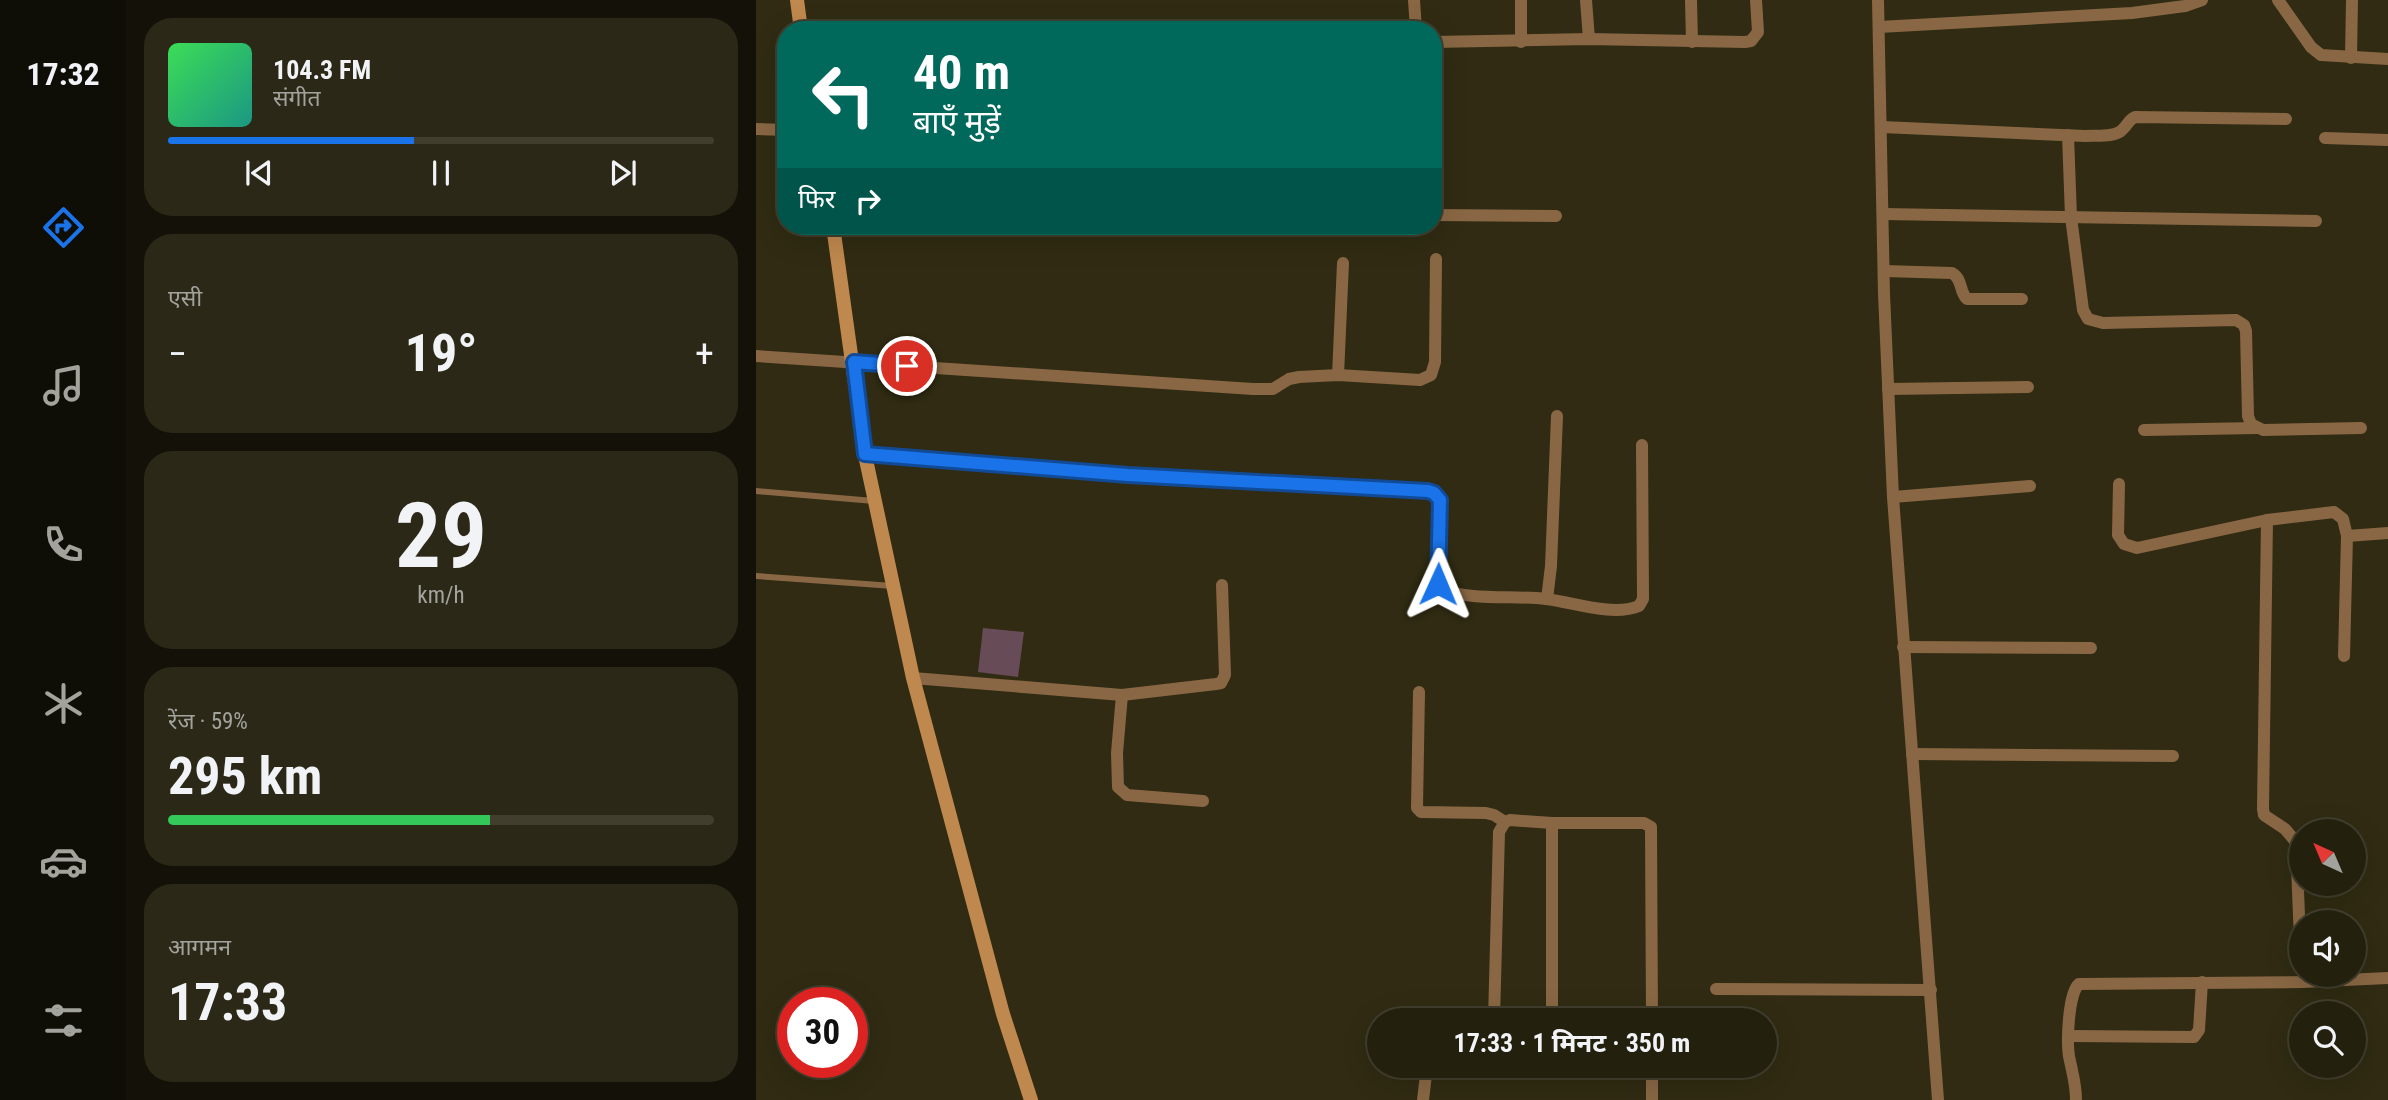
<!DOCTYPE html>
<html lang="hi">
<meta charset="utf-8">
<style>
:root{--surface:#24200e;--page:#2c2817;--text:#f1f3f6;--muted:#a3a39e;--line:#413e2e;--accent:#1a73e8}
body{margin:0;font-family:"Roboto Condensed","Noto Sans Devanagari",sans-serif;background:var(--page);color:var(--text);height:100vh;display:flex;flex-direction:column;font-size:26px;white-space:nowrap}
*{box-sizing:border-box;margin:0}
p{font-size:23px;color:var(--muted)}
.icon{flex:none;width:38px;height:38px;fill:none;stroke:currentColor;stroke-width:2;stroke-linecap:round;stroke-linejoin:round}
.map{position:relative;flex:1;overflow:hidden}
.panel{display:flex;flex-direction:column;gap:18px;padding:18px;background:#141208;width:630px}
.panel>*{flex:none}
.banner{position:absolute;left:21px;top:21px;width:665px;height:214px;border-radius:28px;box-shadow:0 7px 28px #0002,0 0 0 2px var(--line);background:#00695c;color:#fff;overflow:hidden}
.needle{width:46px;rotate:316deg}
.fabs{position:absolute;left:1533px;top:819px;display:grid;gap:14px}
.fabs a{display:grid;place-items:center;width:77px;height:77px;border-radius:50%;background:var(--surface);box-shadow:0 7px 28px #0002,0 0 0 2px var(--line);font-size:35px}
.speed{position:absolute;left:21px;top:987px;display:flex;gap:14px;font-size:35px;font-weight:700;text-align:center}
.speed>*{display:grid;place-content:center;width:91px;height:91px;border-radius:50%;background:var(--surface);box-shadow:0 7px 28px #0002,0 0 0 2px var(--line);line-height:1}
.speed .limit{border:10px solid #d22;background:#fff;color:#111}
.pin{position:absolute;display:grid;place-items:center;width:60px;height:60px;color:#fff;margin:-30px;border:4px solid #fff;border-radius:50%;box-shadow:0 2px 7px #0007}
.me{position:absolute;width:77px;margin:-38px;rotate:1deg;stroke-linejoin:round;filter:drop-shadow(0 0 5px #0008)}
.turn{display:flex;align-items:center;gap:24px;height:147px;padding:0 21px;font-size:32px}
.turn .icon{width:91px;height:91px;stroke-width:2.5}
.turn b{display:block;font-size:49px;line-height:60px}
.then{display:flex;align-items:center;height:66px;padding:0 21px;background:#0003;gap:14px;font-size:26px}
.big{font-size:52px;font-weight:700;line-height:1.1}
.panel .card{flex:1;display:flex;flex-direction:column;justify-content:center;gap:10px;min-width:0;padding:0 24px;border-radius:28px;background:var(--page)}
.panel .dial{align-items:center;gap:0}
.dial b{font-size:91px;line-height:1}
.song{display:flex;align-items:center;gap:21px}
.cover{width:84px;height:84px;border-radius:10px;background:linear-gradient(135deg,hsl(130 70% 55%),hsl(170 70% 35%))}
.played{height:7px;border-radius:4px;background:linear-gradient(90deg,var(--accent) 45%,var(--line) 45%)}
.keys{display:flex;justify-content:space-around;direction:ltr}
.heat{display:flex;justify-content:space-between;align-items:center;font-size:38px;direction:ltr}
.charge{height:10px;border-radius:5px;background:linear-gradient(90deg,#34c759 59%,var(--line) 0)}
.trip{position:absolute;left:611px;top:1008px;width:410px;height:70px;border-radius:35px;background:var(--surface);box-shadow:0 7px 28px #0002,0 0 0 2px var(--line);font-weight:700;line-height:70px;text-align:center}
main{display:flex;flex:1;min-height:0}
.tabs{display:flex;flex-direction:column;width:126px;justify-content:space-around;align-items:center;background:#0e0d06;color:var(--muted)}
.tabs .icon{width:49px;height:49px}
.tabs .on{color:var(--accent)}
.tabs b{font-size:32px;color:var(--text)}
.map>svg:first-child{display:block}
</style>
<main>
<nav class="tabs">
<b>17:32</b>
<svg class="icon on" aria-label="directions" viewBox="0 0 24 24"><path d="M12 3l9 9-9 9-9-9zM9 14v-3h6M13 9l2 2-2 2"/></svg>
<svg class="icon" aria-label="music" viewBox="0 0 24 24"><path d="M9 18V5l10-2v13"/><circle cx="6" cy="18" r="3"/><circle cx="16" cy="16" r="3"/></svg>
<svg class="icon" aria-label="phone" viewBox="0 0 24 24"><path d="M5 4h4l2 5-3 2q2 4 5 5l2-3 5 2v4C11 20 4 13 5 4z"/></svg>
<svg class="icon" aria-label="climate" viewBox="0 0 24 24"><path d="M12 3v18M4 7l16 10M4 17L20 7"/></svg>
<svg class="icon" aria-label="car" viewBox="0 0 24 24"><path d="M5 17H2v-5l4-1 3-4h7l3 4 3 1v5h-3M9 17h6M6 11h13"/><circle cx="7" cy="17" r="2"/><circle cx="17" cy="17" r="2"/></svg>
<svg class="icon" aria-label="filters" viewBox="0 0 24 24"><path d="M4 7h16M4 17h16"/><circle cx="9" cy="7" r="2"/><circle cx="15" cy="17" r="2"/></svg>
</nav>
<section class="panel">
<div class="card">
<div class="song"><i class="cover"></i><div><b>104.3 FM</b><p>संगीत</p></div></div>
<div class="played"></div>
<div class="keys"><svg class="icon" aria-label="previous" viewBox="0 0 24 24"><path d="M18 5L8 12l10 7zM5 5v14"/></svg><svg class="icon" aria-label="pause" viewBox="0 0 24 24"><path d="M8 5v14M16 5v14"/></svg><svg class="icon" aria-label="next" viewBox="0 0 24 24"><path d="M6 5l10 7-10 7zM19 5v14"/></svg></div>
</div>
<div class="card"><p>एसी</p>
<div class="heat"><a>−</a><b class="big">19°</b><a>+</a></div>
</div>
<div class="card dial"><b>29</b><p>km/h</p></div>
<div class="card"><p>रेंज · 59%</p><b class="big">295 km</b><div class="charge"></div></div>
<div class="card"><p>आगमन</p><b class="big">17:33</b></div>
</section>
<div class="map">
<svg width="1632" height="1100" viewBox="0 0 1632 1100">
<rect width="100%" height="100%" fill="#302b12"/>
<!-- building -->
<polygon fill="#674c58" points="227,628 268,632 262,677 222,672"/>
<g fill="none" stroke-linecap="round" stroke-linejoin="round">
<!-- lane -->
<g stroke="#896744" stroke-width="6">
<polyline points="0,491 118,501"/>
<polyline points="0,576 137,586"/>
</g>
<!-- street -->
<g stroke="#896744" stroke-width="12">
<polyline points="658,0 660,30"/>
<polyline points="830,0 833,39"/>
<polyline points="935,0 936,42"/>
<polyline points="1122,0 1128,294 1137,497 1182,1100"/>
<polyline points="1522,0 1555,47 1565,55 1632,59"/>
<polyline points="1123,27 1376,13 1429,6 1446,0"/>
<polyline points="677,42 833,39 989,42 995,41 1002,32 1000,0"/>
<polyline points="765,42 765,0"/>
<polyline points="1595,58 1596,0"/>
<path d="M1126,127L1329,136C1340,135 1358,138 1366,130C1372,125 1372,120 1379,117L1530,119"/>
<polyline points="0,129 30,130"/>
<polyline points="1312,135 1315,217 1327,310 1332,319 1347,323 1480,320 1488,325 1490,331 1492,416 1495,424 1507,430 1605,428"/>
<polyline points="1569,138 1632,140"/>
<polyline points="1127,214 1560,221"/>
<polyline points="677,215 800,216"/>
<polyline points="679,215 680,104"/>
<path d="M1128,271L1196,273C1207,279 1203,292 1211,299H1266"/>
<polyline points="0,356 497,389 517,389 533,379 543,377 582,375 664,380 675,375 679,362 680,259"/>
<polyline points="582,375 587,263"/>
<polyline points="1132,389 1272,387"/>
<polyline points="1388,430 1502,428"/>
<path d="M109,455L372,476L672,491L678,493L684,500L682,584L685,589C715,601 758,595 790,599C817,602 856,617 883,606L887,599L886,445"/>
<polyline points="1363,484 1362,535 1368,544 1381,548 1511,520 1578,512 1587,519 1591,536 1632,533"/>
<polyline points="1137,497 1274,486"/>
<polyline points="1511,520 1507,809 1508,815 1529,829 1540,842 1545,964"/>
<polyline points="791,599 795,566 801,416"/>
<polyline points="1147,647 1335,648"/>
<polyline points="1588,656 1591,536"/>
<polyline points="157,678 366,695 460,684 465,683 469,675 466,585"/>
<polyline points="663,692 661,808 665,812 730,813 738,815 749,822"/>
<polyline points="366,695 361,753 362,787 371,795 447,801"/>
<polyline points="1156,754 1417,756"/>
<polyline points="960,989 1175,990"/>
<polyline points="796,1008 796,823"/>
<polyline points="738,1020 743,832 749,822 754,820 796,823 888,823 895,827 896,1020"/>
<polyline points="1314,1036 1438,1037 1443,1030 1446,982"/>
<polyline points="667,1100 671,1066"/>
<polyline points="896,1100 896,1066"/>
<path d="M1320,1100C1320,1085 1317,1075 1314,1061C1310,1046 1312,993 1323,984L1546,982L1632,978"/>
</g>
<!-- secondary -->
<g stroke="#bf884e" stroke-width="14">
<polyline points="41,0 45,30"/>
<polyline points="77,226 109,455 157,678 247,1014 275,1100"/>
</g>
</g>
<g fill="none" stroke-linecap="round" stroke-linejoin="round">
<!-- route casing -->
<g stroke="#114b97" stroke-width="18">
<polyline id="route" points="151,366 98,362 109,454 372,475 672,491 678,493 684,500 682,584"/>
</g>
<!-- route -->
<use href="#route" stroke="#1a73e8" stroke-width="12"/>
</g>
</svg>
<div class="fabs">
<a><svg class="needle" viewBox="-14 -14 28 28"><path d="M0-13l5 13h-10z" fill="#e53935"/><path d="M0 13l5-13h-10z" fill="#a3a39e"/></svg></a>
<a><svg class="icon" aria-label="sound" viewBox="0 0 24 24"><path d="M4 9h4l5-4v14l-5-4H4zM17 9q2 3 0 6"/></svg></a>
<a><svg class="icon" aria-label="search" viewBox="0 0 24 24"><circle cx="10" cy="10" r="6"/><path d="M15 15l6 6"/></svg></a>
</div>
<div class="speed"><div class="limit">30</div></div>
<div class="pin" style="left:151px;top:366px;background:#d93025"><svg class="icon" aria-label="arrive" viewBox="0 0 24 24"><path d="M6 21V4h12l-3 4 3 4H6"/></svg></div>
<svg class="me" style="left:682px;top:584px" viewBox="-20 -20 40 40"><path d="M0-17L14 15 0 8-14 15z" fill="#1a73e8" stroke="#fff" stroke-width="4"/></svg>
<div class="trip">17:33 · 1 मिनट · 350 m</div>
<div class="banner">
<div class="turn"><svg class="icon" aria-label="left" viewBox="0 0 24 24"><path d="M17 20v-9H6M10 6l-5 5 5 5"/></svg><div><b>40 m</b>बाएँ मुड़ें</div></div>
<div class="then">फिर<svg class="icon" aria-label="right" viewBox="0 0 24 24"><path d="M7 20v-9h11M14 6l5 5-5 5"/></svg></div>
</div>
</div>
</main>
